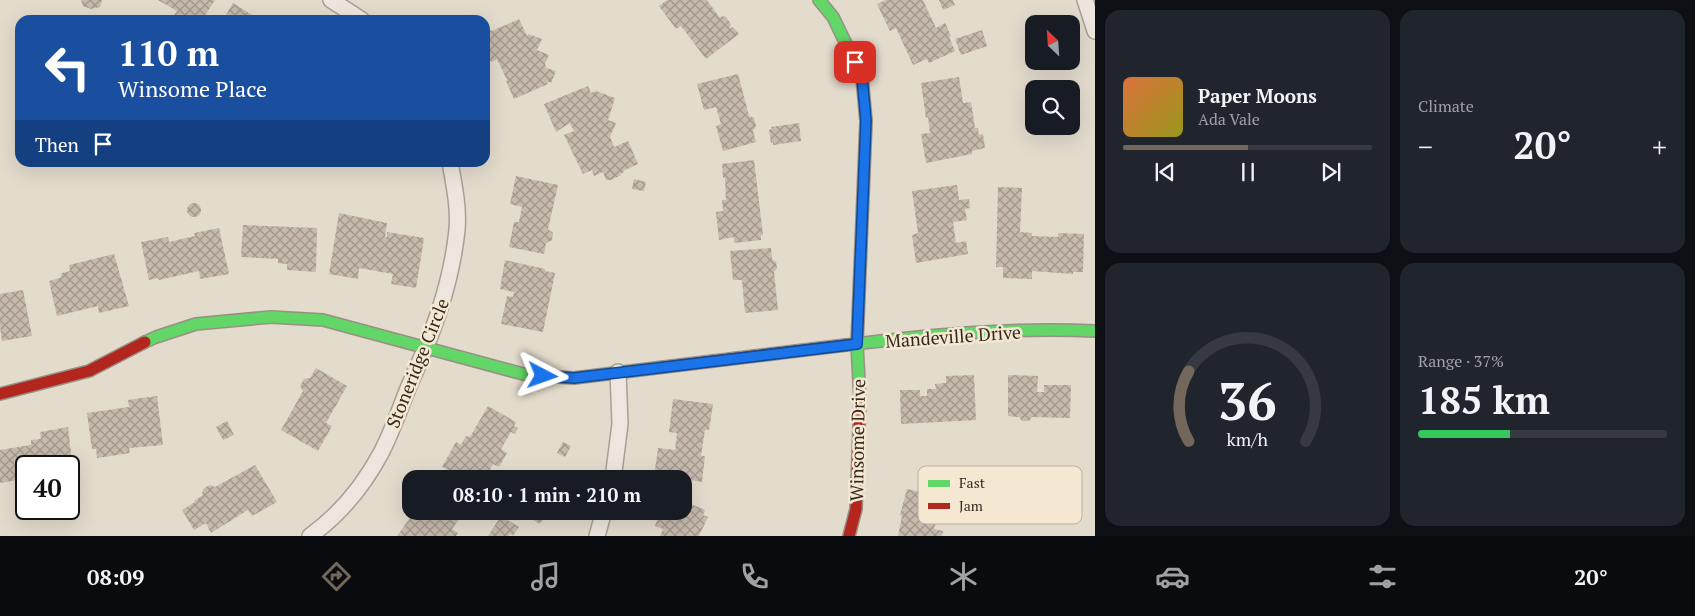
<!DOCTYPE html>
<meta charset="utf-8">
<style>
:root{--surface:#171b24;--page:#20242c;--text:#f1f3f6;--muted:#9ea1a6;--line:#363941;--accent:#73675b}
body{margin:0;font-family:"PT Serif",serif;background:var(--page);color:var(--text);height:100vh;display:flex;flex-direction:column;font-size:19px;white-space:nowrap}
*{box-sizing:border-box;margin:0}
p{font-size:16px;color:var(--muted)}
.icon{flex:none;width:28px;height:28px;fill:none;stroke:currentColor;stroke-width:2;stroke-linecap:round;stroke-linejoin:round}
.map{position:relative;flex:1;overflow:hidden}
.details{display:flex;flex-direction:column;gap:10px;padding:10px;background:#0d0f14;width:600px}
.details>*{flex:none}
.top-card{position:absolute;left:15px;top:15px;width:475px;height:152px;border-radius:15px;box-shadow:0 5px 20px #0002;background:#1a4fa0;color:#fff;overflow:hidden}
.needle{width:32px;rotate:335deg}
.fabs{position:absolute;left:1025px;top:15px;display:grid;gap:10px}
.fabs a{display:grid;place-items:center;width:55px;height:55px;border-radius:10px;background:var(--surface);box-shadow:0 5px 20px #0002;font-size:25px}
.speed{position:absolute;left:15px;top:455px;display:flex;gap:10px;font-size:25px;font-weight:700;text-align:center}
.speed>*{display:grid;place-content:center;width:65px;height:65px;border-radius:50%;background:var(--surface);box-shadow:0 5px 20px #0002;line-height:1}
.speed .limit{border:2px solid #111;border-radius:8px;background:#fff;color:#111}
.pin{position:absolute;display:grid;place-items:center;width:42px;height:42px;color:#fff;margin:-21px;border-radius:10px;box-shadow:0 2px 8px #0006}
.me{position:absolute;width:55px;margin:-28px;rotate:94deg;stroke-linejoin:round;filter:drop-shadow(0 0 4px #0008)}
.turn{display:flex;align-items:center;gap:18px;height:105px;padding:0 20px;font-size:22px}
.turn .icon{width:65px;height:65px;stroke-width:2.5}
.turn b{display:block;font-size:35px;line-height:42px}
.then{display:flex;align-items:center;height:48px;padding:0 20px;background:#0003;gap:10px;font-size:19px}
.big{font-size:38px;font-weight:700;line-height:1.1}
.details .card{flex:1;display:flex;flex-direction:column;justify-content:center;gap:8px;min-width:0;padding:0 18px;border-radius:15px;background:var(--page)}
.details .dial{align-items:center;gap:0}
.dial svg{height:130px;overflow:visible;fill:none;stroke:var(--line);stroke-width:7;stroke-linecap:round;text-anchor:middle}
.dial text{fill:var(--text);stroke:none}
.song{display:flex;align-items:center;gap:15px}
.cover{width:60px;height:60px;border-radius:8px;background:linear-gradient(135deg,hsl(20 70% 55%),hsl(60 70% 35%))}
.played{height:5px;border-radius:2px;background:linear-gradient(90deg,var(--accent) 50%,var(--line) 50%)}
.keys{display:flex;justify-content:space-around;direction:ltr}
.heat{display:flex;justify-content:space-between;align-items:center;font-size:28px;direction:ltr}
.charge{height:8px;border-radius:4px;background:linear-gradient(90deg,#34c759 37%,var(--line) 0)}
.details .tiles{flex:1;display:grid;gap:10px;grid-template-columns:repeat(2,1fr)}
.trip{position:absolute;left:402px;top:470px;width:290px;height:50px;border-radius:15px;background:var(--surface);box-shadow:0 5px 20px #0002;font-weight:700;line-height:50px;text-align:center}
.dock{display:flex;height:80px;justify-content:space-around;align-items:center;background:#090b0e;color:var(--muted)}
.dock .icon{width:35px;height:35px}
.dock .on{color:var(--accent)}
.dock b{font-size:22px;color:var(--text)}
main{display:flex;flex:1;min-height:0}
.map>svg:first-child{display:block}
</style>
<main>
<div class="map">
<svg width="1095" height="536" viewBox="0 0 1095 536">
<defs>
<pattern id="building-cross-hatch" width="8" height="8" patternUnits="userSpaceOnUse" patternTransform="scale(1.25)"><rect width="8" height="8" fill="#c6b9ad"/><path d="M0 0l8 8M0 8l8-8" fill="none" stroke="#a2968c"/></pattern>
</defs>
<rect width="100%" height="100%" fill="#e3dbcc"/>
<!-- building -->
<g fill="url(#building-cross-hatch)">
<polygon points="81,0 102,0 100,7 91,9 83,6"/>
<polygon points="158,0 215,0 202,20 183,20 174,15 177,11"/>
<polygon points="667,0 707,0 720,18 722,16 726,17 731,24 730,29 733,27 739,34 706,59 681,26 676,29 659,6"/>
<polygon points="886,0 923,0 936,28 945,23 951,36 949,37 955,51 929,63 927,59 913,65 896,28 890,31 877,4"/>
<polygon points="939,0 953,0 955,5 943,10"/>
<polygon points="233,3 260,20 223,20"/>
<polygon points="519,19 527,36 528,34 542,39 537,50 549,55 545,64 546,68 556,71 551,83 546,81 548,84 514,99 506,81 507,80 497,59 491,62 485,48 485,33 491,30 492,31"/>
<polygon points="982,30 987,46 961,55 955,39"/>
<polygon points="738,74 749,116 754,118 756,126 753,131 756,142 723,151 716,126 721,124 716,107 704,110 697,84"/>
<polygon points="959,77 963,103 971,102 975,128 978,128 979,135 983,134 985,148 972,151 972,154 926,163 921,134 930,133 928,117 926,118 921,83"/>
<polygon points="588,86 591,93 596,91 615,98 608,120 616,123 610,137 614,147 628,141 638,164 623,171 624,172 620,174 621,175 611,180 606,180 603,172 594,176 592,170 583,174 564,135 574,131 570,123 556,132 544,104"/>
<polygon points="20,98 20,120 19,120 15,99"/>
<polygon points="799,123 801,141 773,145 773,142 771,143 769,130 772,129 771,127"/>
<polygon points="754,160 763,235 761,235 761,240 734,243 734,237 719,240 716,212 723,211 722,200 726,200 725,178 723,178 722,164"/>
<polygon points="516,176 558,185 548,229 553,233 552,240 546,243 544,254 509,247 514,222 519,222 522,207 510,204"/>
<polygon points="634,179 646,182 644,191 632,189"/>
<polygon points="957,185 959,200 969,199 970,208 965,209 967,220 953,222 956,243 966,241 968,254 916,263 912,235 918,233 912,191"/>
<polygon points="998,187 1022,188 1020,232 1032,233 1032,236 1058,237 1058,233 1084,234 1083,272 1073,272 1073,274 1032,271 1032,279 1003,278 1003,267 996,267"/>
<circle cx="194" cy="210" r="7"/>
<polygon points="339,213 387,223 385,237 387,237 387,232 424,238 416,288 391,284 393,274 359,268 358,279 329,274"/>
<polygon points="243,225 317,228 316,272 287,270 287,264 278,263 278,259 241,257"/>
<polygon points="219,228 229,274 200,279 199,271 159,280 158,278 149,280 141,242 168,237 169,242 195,236 194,233"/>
<polygon points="771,248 772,259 776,262 777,268 774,272 778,310 745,313 742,280 733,280 730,251"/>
<polygon points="114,254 129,306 99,313 98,306 57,316 49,281 60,278 62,273 70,271 69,265"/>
<polygon points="505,260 545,269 545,271 555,273 543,332 501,324 507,296 513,297 514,292 500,289"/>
<polygon points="23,290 32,336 2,341 0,326 0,294"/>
<polygon points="316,368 347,386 326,423 332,426 318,451 281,430 303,391 300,386 304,379 310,378"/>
<polygon points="974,375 976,420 901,424 900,390 920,390 920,396 927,396 927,389 936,389 935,384 946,383 946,376"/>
<polygon points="1008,375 1038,376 1037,392 1044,392 1044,385 1071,385 1070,418 1032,417 1029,421 1022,421 1019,417 1008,416"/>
<polygon points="157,396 163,445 129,448 130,453 97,458 96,449 92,449 87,413 129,407 128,400"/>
<polygon points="673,399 713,404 709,430 705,430 701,456 705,456 702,482 684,479 654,476 658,448 675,450 677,433 669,432"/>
<polygon points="488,406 516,422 514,426 518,428 515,434 511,432 501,449 507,453 499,467 493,464 485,479 465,479 442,467 456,442 461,445 466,436 470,437"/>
<polygon points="227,421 234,435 223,440 216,427"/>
<polygon points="68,427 73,471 69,472 69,466 26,466 26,486 24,479 0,483 0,450 31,445 31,440 41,439 40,432"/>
<polygon points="563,442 571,446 565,457 557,453"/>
<polygon points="255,465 277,502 252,516 248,510 211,533 206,523 194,530 182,510 195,502 194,501 203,495 202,493 204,488 210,485 215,487"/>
<polygon points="907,489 945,497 940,523 936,522 934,529 943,531 942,536 898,536 902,516 900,515"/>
<polygon points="684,501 705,510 703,515 708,517 699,536 660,536 663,529 655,526 660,511 684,511"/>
<polygon points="415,511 419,514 421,511 465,511 452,529 458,533 456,536 397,536"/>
<polygon points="517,511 541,511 546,514 540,524"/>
<polygon points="501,516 519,527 513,536 510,534 509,536 488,536"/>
</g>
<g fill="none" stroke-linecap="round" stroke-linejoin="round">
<!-- street casing -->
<g stroke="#a8a095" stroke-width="18">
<g id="street">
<polyline points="331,0 362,20"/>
<polyline points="1085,0 1095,31"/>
<polyline points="613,479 620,424 618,372"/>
<path d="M310,536C339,515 364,485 381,453C392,432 400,408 409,386C432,335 451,287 457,230C459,208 454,184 450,162"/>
<polyline points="597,536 604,511"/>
</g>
</g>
<!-- fast casing -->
<g stroke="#989085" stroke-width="14">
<g id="fast">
<polyline points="819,0 833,17 862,77 866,121 857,344 860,401"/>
<polyline points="145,342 156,337 196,324 271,317 323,320 527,375 574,378 664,367"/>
<path d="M846,345C928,335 1012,327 1095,331"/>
</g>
</g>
<!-- jam casing -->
<g stroke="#989085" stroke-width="14">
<g id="jam">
<polyline points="664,367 846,345"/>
<polyline points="0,394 89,371 145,342"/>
<polyline points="849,536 856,509 860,401"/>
</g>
</g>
<!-- street -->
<use href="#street" stroke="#ece6de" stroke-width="15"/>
<!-- fast -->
<use href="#fast" stroke="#63d668" stroke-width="11"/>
<!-- jam -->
<use href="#jam" stroke="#b3261e" stroke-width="11"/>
</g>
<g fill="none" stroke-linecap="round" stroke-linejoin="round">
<!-- route casing -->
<g stroke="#114b97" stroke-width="12">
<polyline id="route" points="543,376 574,378 857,344 866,121 862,77 855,62"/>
</g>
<!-- route -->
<use href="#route" stroke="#1a73e8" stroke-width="9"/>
</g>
<g text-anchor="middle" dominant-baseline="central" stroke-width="5" stroke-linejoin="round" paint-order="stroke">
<!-- street labels -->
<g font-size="18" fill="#36281e" stroke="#f4e8d2">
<text transform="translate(953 336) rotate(-4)">Mandeville Drive</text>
<text transform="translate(417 363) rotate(-68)">Stoneridge Circle</text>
<text transform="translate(857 440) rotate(-89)">Winsome Drive</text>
</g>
</g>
<!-- legend -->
<rect x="918" y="466" width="164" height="58" rx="8" fill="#f4e8d2" stroke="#bbae9c" stroke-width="1"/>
<rect x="928" y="480" width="22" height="7" fill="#63d668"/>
<rect x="928" y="503" width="22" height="6" fill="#b3261e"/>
<g font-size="14" fill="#36281e">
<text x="959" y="488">Fast</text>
<text x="959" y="511">Jam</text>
</g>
</svg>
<div class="fabs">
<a><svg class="needle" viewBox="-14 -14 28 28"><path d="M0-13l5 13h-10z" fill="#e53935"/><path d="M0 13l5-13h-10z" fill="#9ea1a6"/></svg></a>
<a><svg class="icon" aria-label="search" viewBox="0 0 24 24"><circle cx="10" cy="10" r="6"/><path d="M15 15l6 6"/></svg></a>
</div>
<div class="speed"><div class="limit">40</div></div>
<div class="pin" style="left:855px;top:62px;background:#d93025"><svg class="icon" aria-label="arrive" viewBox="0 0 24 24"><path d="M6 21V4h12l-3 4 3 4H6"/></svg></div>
<svg class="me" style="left:543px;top:376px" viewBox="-20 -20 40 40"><path d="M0-17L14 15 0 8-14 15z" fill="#1a73e8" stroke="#fff" stroke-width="4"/></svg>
<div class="trip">08:10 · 1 min · 210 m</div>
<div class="top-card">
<div class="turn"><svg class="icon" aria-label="left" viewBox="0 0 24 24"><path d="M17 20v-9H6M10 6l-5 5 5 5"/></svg><div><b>110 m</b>Winsome Place</div></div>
<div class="then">Then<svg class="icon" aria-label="arrive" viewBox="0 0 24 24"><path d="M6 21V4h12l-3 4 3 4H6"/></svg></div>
</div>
</div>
<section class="details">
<div class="tiles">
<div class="card">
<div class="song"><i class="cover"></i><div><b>Paper Moons</b><p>Ada Vale</p></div></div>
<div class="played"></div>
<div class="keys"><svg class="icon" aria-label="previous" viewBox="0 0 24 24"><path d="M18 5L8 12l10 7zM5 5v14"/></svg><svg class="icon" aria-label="pause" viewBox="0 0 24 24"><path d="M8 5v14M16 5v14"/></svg><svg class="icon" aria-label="next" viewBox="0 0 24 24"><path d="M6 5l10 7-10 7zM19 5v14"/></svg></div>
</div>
<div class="card"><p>Climate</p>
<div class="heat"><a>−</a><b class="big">20°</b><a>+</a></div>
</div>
<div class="card dial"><svg viewBox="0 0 100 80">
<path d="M14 69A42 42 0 1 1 86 69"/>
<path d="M14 69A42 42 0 0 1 14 26" stroke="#73675b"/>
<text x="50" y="56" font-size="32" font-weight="700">36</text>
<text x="50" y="72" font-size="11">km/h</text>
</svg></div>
<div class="card"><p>Range · 37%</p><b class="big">185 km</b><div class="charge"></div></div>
</div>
</section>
</main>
<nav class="dock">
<b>08:09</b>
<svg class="icon on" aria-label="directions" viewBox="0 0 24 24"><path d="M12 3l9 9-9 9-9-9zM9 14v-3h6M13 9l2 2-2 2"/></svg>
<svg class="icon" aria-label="music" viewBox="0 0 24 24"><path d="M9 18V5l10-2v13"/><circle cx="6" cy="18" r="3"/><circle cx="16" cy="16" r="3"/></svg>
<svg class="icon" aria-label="phone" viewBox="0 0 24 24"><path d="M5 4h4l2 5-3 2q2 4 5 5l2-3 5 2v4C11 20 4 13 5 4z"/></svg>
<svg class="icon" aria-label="climate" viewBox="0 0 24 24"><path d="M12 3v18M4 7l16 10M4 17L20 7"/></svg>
<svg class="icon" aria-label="car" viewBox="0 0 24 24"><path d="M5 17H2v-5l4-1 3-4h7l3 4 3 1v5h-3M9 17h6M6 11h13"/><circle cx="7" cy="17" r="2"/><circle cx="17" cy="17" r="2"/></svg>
<svg class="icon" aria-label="filters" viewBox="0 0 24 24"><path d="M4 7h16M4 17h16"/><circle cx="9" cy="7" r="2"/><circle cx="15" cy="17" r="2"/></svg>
<b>20°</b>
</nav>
